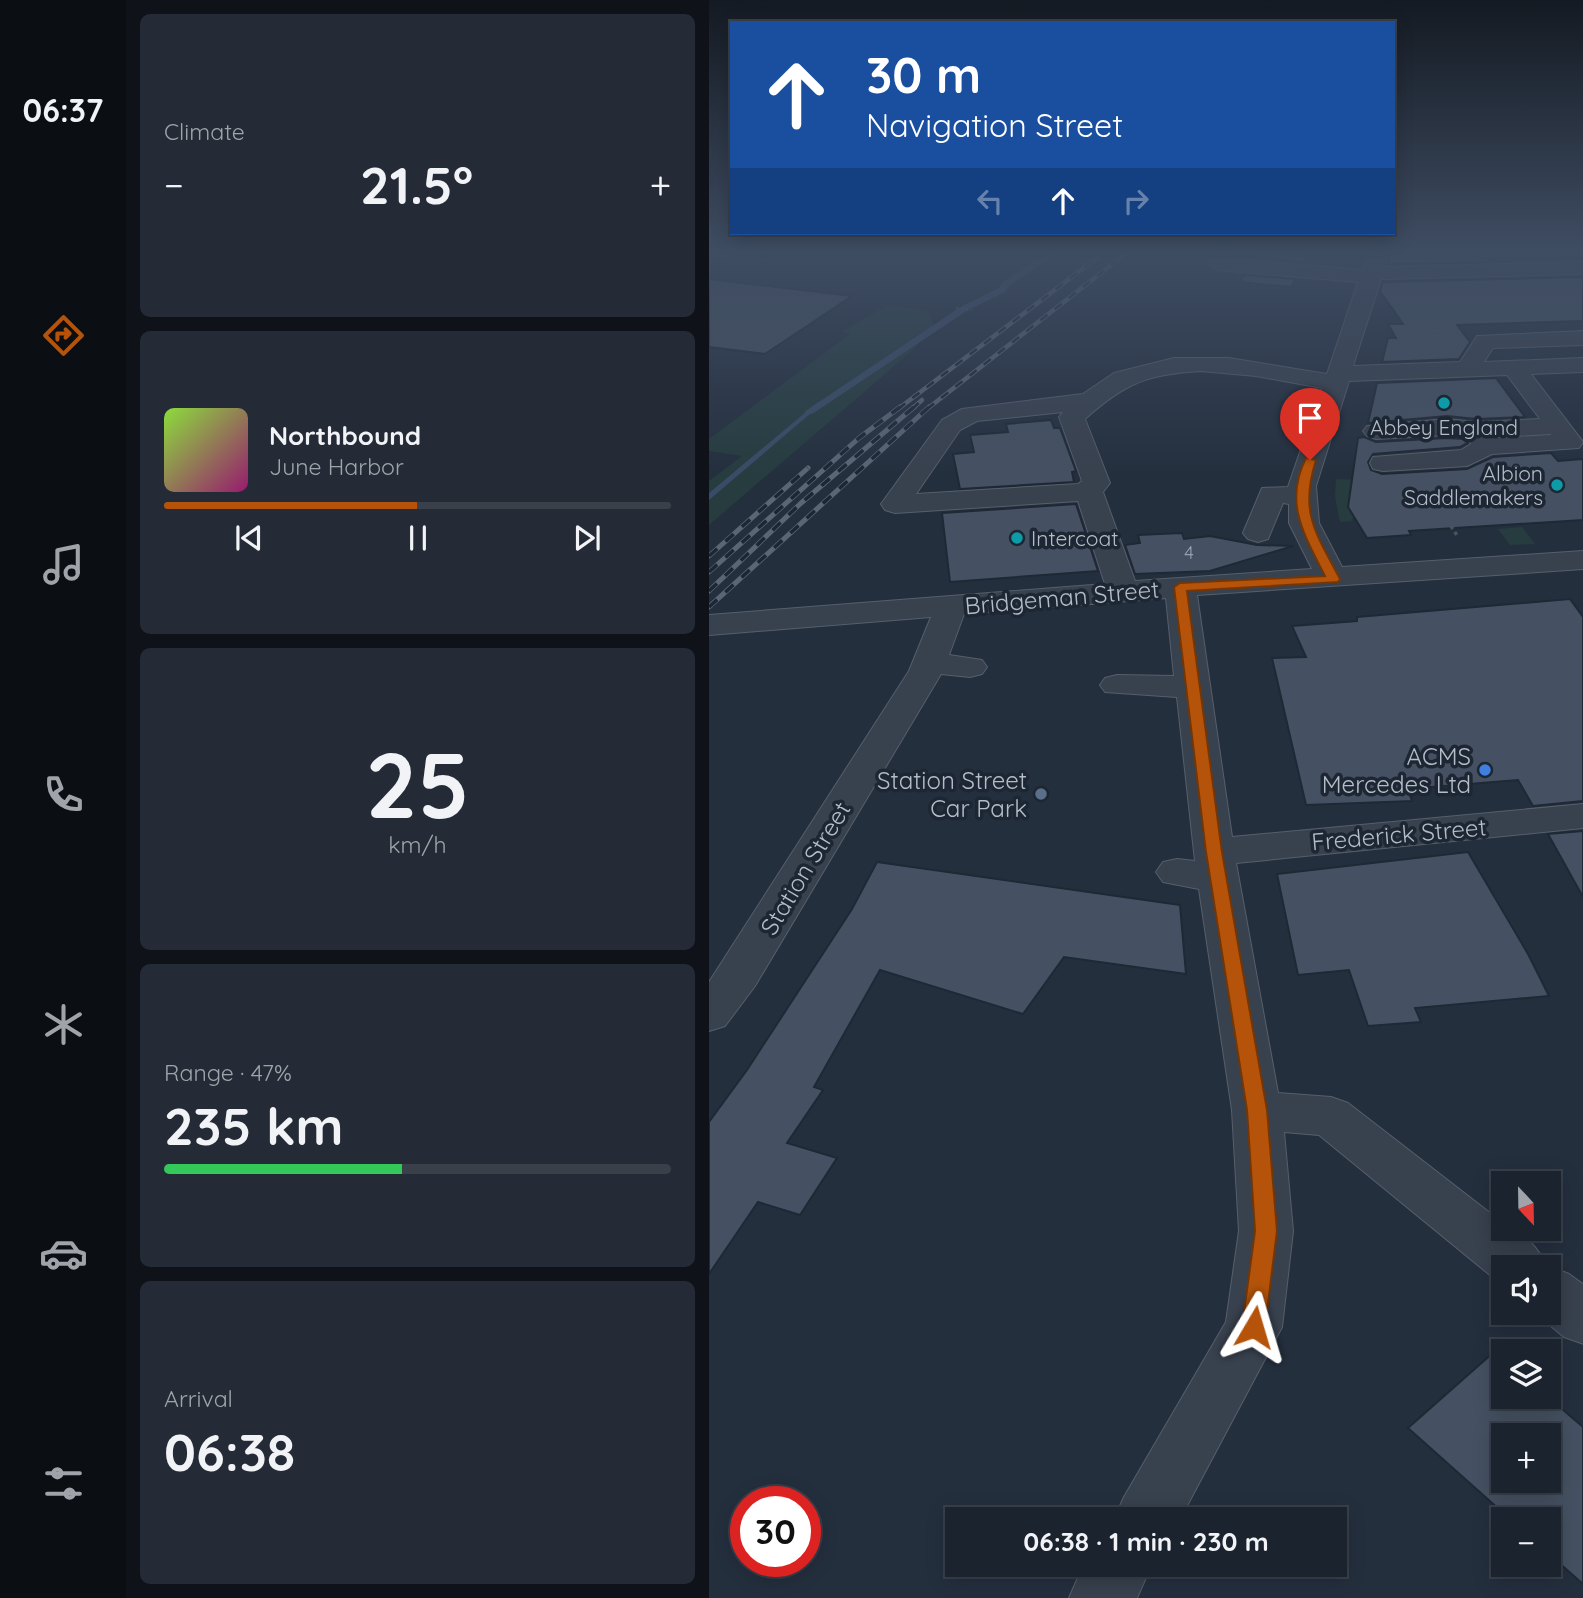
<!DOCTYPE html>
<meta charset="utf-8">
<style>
:root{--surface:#1b232e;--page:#242b36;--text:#f1f3f6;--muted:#a0a4aa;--line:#39404a;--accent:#b45309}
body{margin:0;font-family:Quicksand,sans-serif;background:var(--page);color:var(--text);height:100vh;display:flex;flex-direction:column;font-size:26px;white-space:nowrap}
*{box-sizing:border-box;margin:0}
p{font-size:23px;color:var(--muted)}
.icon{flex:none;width:38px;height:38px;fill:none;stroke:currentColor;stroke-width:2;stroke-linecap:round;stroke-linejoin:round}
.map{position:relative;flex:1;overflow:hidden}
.details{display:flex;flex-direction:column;gap:14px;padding:14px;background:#0f1319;width:583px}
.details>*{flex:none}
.guide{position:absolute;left:21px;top:21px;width:665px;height:214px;border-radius:0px;box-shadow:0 4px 18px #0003,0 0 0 2px var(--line);background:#1a4fa0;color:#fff;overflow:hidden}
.needle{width:46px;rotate:158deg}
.tools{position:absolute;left:782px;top:1171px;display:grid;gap:14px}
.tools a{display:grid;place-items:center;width:70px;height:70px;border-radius:0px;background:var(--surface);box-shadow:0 4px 18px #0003,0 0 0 2px var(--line);font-size:35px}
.speed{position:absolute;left:21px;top:1486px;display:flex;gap:14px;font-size:35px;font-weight:700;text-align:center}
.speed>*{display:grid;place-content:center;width:91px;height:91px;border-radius:50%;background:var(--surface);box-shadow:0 4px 18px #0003,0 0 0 2px var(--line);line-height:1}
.speed .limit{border:10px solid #d22;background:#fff;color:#111}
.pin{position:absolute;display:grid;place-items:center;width:60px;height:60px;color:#fff;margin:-72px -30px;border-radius:50% 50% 50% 0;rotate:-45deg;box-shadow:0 0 7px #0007}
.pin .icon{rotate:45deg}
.me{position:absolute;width:77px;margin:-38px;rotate:7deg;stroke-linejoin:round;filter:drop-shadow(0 0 5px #0008)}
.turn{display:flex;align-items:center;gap:24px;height:147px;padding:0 21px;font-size:32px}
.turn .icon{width:91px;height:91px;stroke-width:2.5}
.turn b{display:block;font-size:49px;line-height:60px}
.lanes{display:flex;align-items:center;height:66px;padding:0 21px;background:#0003;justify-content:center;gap:35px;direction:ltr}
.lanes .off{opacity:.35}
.big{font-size:52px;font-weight:800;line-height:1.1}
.details .card{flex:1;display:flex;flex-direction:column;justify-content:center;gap:10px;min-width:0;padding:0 24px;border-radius:10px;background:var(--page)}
.details .dial{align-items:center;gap:0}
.dial b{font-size:91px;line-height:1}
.song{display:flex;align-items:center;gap:21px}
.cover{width:84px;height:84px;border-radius:10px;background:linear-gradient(135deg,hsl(90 70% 55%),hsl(320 70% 35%))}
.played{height:7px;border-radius:4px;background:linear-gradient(90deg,var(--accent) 50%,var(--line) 50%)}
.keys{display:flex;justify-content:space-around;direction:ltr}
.heat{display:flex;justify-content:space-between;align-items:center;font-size:38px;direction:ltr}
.charge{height:10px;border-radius:5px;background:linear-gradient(90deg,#34c759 47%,var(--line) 0)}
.trip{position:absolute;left:236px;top:1507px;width:402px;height:70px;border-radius:0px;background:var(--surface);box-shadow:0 4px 18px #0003,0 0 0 2px var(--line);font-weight:800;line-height:70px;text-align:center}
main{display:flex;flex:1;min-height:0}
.tabs{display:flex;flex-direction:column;width:126px;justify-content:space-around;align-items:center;background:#0b0e12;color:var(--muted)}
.tabs .icon{width:49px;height:49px}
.tabs .selected{color:var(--accent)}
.tabs b{font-size:32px;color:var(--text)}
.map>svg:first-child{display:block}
</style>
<main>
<nav class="tabs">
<b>06:37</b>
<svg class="icon selected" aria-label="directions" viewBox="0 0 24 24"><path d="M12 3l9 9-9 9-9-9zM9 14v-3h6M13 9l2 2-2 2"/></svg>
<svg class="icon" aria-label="music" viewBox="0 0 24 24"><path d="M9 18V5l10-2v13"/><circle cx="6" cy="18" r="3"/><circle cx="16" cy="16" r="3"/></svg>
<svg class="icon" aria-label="phone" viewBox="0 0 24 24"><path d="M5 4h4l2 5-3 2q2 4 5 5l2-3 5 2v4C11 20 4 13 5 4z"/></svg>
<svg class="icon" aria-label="climate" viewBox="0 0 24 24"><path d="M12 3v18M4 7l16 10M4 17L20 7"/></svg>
<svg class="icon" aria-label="car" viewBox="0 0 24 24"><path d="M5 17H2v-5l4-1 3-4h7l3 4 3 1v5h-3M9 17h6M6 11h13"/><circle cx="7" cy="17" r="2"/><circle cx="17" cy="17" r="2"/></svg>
<svg class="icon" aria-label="filters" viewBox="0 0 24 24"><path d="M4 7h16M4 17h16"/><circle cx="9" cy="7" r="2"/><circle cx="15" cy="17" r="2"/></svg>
</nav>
<section class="details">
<div class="card"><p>Climate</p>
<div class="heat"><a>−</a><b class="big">21.5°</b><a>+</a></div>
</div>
<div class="card">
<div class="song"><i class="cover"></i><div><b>Northbound</b><p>June Harbor</p></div></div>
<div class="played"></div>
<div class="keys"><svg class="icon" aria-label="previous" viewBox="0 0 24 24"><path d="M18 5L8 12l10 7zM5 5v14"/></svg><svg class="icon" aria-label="pause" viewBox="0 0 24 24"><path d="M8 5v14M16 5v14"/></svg><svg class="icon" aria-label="next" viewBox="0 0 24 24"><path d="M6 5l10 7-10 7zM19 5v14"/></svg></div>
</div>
<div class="card dial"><b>25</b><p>km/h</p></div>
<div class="card"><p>Range · 47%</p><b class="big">235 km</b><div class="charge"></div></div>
<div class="card"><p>Arrival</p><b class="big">06:38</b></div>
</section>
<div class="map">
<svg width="875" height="1598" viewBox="0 0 875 1598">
<rect width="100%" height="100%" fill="#242f3e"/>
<!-- green -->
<g fill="#263c3f">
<polygon points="179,305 218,311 225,326 204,350 0,525 0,481 33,456 0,451 0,439 141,334 133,332"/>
<polygon points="627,479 651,480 650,517 643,518 644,521 632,522 630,519 626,496"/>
<polygon points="813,527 826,544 801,545 789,529"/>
</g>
<!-- water -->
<polygon fill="#394c67" points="109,402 115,402 0,500 0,493"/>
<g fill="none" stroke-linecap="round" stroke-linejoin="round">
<!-- stream -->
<polygon fill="#394c67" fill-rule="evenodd" points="341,251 350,251 300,286 296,292 259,310 103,414 95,412 253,306 290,288 294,282"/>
</g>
<!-- building -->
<g fill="#455162" stroke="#1f2835" stroke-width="2" fill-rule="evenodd">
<polygon points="549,251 601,251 595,262 545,258"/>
<polygon points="682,251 771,251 782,262 679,264"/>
<polygon points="535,275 586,279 582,287 531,282"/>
<polygon points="874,277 874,321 748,325 761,342 750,359 673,362 679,338 687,338 679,324 694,324 671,291 674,282"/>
<polygon points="0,279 143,296 56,354 0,347"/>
<polygon points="787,378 816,417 767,419 738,416 659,423 668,383"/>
<polygon points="342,420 345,428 351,428 367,471 363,472 365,482 251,489 244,454 265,452 261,435 299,432 297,424"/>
<polygon points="655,437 667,442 738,438 756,439 758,443 751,447 664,454 659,462 662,470 673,474 758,469 784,457 842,453 849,461 874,459 874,520 700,531 702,535 658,538 639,507 649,438"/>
<polygon points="367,504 389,571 241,582 233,513"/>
<polygon points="473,533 475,539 501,536 548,545 584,546 501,571 426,574 416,545 431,543 429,535"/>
<polygon points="861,599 874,617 874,801 824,806 809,780 699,789 703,801 597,805 563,658 597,657 583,626 648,621 648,617"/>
<polygon points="874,831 874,897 839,834"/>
<polygon points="759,852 819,954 840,996 706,1008 712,1022 659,1026 640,970 589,975 568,874"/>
<polygon points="168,862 471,905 477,974 355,957 314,1014 171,970 105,1087 114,1090 78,1143 128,1158 91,1215 49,1202 0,1274 0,1122 38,1070 143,909"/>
<path d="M794,1344V1396H838L874,1427V1584L840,1554V1519H801L699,1428ZM794,1435H840V1480H794Z"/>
</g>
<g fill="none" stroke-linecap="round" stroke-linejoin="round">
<!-- minor casing -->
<g stroke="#565f6c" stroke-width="2">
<g id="minor">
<path d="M506,251H526L522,259L654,270L660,251H680L675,267L875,262V274L672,279L644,366L751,362L768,336L875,331V345L784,348L775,362L875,358V372L822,374L874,442L870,448L783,454L758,466L674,471L664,469L661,463L664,457L752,450L762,444L758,437L738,435L667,439L658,436L654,431L658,426L738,419L767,422L831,419L798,375L640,381L607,486L610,523L633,567L875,551V569L488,595L523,837L875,804V828L527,863L569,1093L622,1097L639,1103L794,1223V1228C814,1228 831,1251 838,1267H794V1285L792,1284L610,1135L575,1132L584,1231L573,1327L471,1519H405L415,1497L517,1322L530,1231L523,1110L490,889L454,882L447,872L454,862L468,859L486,861L468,697L396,692L391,685L396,678L408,675L465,676L457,598L255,614L240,655L273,660L278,667L273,674L261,677L232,674L46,986L16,1026L0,1031V982L200,671L222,617L0,635V615L396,584L369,501L186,513L176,510L172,504L233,420L253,409L374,394L405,373L465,358H520L618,374L649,282L509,270L499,264ZM492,371L547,376L613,388L579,487L553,488L534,533L539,539L549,542L559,539L574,503L580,504V523L603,569L426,581L394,492L401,483L376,419C416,383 439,374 492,371ZM354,412L350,417L373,481L369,484L207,494L251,430L268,421ZM842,435L785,438L784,437L842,434Z"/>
<polygon points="840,1266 860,1274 875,1285 875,1344 855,1337 825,1312 840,1312"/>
<polygon points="375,1564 443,1564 428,1598 360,1598"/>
</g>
</g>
<!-- path-far1 -->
<g stroke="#44595c" stroke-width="2.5" stroke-dasharray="2.5 2.5" stroke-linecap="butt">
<polyline points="247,308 263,310"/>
<polyline points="724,331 743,331"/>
</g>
<!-- path -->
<polyline stroke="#44595c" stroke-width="3.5" stroke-dasharray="3.5 3.5" stroke-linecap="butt" points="742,526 749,537"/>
<!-- minor -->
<use href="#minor" fill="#38414e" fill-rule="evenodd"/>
<!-- rail-far1 casing -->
<g stroke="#5a6575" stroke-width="4.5">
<g id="rail-far1">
<polyline points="189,409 397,251"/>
<polyline points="203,409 213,400"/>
<polyline points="218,409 420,251"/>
</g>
</g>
<!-- rail casing -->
<g stroke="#5a6575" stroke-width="5">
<g id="rail">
<polyline points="0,556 99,468"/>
<polyline points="0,572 150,438 191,407"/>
<polyline points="0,591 91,504 205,407"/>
<polyline points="0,607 220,407"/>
</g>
</g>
<!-- rail-far1 -->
<use href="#rail-far1" stroke="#1d2633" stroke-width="2.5" stroke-dasharray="9" stroke-linecap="butt"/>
<!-- rail -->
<use href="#rail" stroke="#1d2633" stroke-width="3.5" stroke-dasharray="11" stroke-linecap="butt"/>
</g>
<!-- sky -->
<linearGradient id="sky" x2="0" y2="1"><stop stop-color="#141a22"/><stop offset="0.53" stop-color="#3f4d63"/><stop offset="1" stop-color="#3f4d63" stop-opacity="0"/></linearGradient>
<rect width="875" height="475" fill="url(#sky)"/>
<!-- route -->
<path fill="#b45309" stroke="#753606" stroke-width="2" d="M597,458L607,460C590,513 607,533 631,579L629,582L478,591L513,852L558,1110L568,1231L556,1327L553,1334L545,1337L536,1334L533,1327L546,1231L538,1110L497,852L465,587L471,583L616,576C596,536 574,503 597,458Z"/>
<!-- markers -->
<g fill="#0f9aa8" stroke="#1d2633" stroke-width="2.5">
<circle cx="735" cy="403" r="7"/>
<circle cx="848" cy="485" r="7"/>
<circle cx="308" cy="538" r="7"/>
</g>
<circle fill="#3f7fe0" stroke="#1d2633" stroke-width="2.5" cx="776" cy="770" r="7"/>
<circle fill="#5c6f8a" stroke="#1d2633" stroke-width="2.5" cx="332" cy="794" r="7"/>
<g text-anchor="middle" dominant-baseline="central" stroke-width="7" stroke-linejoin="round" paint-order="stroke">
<!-- far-number labels -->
<g font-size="18" fill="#98a1af">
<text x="480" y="552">4</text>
</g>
<!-- far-poi labels -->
<g font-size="21" fill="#b4bcc9" stroke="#1d2633">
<text x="735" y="427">Abbey England</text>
<text x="834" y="473" text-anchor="end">Albion<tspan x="834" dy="24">Saddlemakers</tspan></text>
<text x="322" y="538" text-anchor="start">Intercoat</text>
</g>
<!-- street labels -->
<g font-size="24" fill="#b4bcc9" stroke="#1d2633">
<text transform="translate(353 597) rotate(-5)">Bridgeman Street</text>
<text transform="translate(690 834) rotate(-5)">Frederick Street</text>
<text transform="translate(96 868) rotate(-59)">Station Street</text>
</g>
<!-- poi labels -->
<g font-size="24" fill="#b4bcc9" stroke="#1d2633" text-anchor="end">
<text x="762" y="756">ACMS<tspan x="762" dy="28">Mercedes Ltd</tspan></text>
<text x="318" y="780">Station Street<tspan x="318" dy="28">Car Park</tspan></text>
</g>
</g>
</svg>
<div class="tools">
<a><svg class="needle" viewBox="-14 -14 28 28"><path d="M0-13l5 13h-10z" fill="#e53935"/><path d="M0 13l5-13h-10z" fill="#a0a4aa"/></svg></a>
<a><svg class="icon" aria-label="sound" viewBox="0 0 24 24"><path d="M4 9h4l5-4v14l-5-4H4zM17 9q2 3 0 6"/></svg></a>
<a><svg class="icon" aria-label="layers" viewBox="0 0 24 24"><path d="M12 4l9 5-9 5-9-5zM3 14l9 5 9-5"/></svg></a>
<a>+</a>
<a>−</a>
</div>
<div class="speed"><div class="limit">30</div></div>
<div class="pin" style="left:601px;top:460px;background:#d93025"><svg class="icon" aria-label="arrive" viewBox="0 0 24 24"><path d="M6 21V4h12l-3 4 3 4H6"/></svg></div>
<svg class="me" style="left:545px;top:1327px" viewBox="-20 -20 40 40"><path d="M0-17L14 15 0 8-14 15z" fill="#b45309" stroke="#fff" stroke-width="4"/></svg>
<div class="trip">06:38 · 1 min · 230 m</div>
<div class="guide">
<div class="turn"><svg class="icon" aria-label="ahead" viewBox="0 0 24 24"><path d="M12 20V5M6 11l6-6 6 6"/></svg><div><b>30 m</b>Navigation Street</div></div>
<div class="lanes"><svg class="icon off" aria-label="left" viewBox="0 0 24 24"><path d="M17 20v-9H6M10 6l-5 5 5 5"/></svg><svg class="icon" aria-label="ahead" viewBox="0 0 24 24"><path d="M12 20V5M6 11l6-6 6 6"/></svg><svg class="icon off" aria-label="right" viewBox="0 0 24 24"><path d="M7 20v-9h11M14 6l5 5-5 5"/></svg></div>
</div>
</div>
</main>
